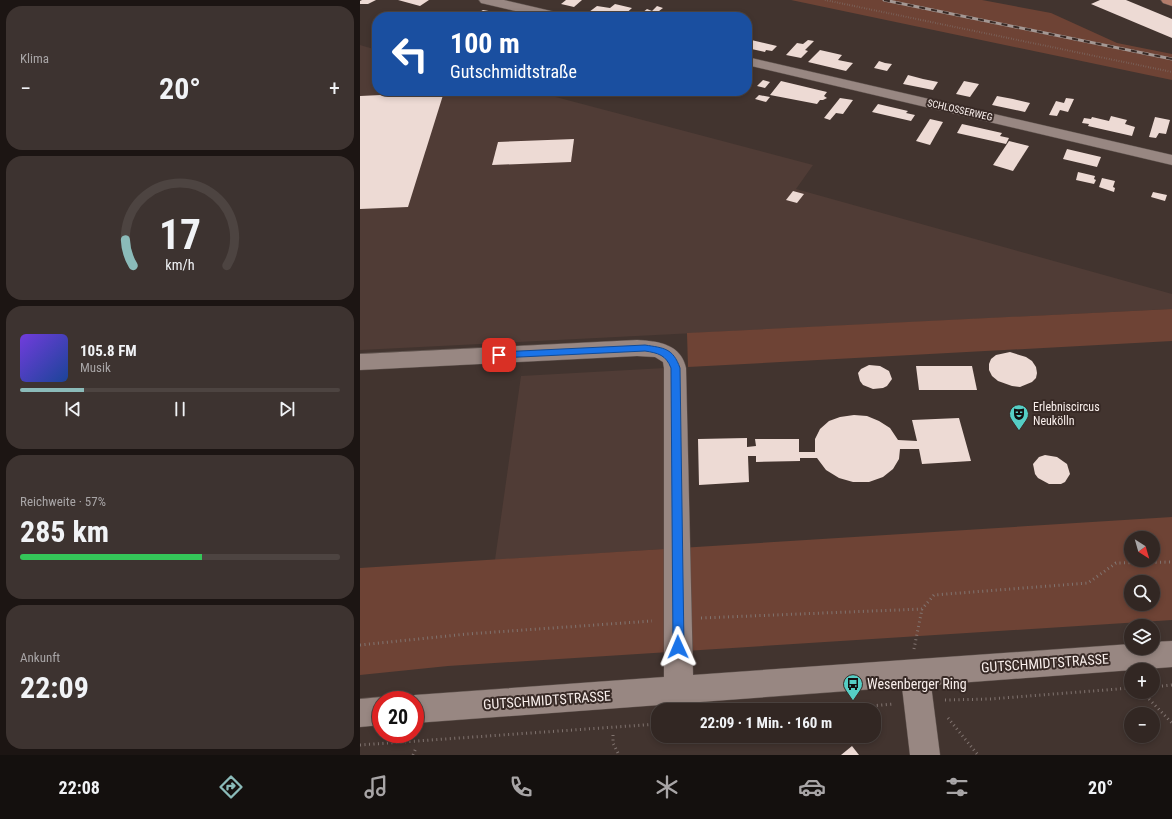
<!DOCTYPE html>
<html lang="de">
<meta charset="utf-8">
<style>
:root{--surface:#322723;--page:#3d3330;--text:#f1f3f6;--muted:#a8a5a6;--line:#4d4441;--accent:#8bbbb9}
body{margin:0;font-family:"Roboto Condensed",sans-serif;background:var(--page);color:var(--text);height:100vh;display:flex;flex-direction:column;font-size:15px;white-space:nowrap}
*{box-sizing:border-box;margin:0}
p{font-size:13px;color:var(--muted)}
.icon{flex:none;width:22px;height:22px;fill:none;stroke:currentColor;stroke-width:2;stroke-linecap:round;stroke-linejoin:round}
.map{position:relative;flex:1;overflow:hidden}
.side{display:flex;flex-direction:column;gap:6px;padding:6px;background:#1c1513;width:360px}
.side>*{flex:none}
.top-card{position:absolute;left:12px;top:12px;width:380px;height:84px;border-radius:16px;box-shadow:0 2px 6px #0003,0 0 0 1px var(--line);background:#1a4fa0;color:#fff;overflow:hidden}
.needle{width:26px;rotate:143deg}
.fabs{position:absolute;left:764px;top:531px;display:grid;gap:8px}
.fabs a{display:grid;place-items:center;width:36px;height:36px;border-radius:50%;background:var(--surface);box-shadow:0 2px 6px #0003,0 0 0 1px var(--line);font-size:20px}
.speed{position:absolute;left:12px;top:691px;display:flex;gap:8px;font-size:20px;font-weight:700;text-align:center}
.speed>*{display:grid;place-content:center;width:52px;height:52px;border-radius:50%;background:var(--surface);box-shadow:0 2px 6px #0003,0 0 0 1px var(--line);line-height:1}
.speed .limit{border:6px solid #d22;background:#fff;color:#111}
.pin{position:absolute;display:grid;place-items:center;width:34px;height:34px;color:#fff;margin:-17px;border-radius:8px;box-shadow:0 2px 6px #0006}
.me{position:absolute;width:44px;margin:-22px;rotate:359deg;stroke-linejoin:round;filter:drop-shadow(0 0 3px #0008)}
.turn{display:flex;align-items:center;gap:14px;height:84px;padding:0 12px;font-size:18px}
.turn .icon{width:52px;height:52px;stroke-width:2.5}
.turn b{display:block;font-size:28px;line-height:34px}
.big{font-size:30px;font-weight:700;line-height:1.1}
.side .card{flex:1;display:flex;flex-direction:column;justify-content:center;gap:6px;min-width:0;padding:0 14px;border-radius:16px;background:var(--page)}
.side .dial{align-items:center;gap:0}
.dial svg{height:104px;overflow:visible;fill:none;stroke:var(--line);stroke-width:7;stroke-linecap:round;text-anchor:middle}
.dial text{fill:var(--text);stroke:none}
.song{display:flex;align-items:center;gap:12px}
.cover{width:48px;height:48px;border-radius:6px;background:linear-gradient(135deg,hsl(260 70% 55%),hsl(220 70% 35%))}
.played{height:4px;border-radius:2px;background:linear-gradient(90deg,var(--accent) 20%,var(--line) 20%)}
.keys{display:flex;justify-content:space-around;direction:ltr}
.heat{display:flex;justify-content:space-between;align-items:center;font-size:22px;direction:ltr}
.charge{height:6px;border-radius:3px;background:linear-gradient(90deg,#34c759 57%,var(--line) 0)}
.trip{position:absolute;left:291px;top:703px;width:230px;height:40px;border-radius:16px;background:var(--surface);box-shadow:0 2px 6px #0003,0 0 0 1px var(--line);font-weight:700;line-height:40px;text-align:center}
.tab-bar{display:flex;height:64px;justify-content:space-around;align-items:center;background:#14100e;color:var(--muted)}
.tab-bar .icon{width:28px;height:28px}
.tab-bar .current{color:var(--accent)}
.tab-bar b{font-size:18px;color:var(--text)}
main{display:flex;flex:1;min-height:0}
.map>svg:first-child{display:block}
</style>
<main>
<section class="side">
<div class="card"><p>Klima</p>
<div class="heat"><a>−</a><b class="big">20°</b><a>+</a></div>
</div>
<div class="card dial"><svg viewBox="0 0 100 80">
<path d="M14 69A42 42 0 1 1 86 69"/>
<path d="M14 69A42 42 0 0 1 8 49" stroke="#8bbbb9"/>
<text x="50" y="56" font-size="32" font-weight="700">17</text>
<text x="50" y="72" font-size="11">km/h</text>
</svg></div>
<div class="card">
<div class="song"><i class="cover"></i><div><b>105.8 FM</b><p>Musik</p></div></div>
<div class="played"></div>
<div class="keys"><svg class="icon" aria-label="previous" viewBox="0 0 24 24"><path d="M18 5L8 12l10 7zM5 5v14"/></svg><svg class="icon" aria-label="pause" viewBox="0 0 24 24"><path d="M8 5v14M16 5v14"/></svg><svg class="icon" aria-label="next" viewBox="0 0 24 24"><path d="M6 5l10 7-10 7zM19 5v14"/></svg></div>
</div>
<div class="card"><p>Reichweite · 57%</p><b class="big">285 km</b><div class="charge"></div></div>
<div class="card"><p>Ankunft</p><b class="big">22:09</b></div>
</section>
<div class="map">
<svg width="812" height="755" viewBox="0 0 812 755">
<rect width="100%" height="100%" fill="#42342f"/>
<!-- built -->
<g fill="#503c36">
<polygon points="0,45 17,50 17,91 173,91 453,165 436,189 812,294 812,309 0,350"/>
<polygon points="305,368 304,549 135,560 161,376"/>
</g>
<!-- green -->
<g fill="#6e4335" fill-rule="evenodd">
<polygon points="431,0 622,0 691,13 757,43 812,54 812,80"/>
<polygon points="812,309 812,341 328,367 327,333"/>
<path d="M812,517V620L88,666L0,675V568ZM771,538H793V560H771ZM771,582H793V604H771Z"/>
</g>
<!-- building -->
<g fill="#eddad4">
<polygon points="2,0 16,0 8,4 0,4 0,1"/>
<polygon points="38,0 69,0 60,6"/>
<polygon points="206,0 222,0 214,7 201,4"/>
<polygon points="740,0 766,0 812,19 812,38 731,4"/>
<polygon points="255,4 272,8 262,17 251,17 229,12 237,6 250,8"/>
<polygon points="297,6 303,8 291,17 277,17 287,9 292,11"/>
<polygon points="123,10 134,12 145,15 143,17 113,16"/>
<polygon points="387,33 392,34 387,39 417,46 412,51 406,50 405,52 387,48"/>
<polygon points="448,40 454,41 445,50 448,51 441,58 426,55 437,43 443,44"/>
<polygon points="460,50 482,55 478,60 493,63 486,71 448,62"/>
<polygon points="519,61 525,63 532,64 527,71 514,68"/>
<polygon points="548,75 563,79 578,82 573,90 543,84"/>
<polygon points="403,80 410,82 405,88 397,86"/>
<polygon points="421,81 467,92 464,96 467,98 463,100 460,100 457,104 410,95"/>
<polygon points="604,81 619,84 610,97 596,94"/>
<polygon points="84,92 48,207 0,209 0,96"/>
<polygon points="399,95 410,97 406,102 395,99"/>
<polygon points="637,96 653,99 670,103 665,112 632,105"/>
<polygon points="480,98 493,100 483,114 476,113 470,120 464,118"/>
<polygon points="706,98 714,99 708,112 700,110 697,116 689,115 696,101 704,103"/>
<polygon points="518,104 548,111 546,113 555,115 551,121 512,112"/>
<polygon points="751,116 767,120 765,124 775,127 772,136 728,126 729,124 722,123 724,118 731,119 732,117 749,121"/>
<polygon points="795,117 810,120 806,134 799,133 796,138 789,137"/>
<polygon points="570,119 583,122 570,145 556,141"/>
<polygon points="602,124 642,133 640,136 649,138 646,144 597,133"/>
<polygon points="214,139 211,162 132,165 138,142"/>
<polygon points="649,141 669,146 653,171 633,165"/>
<polygon points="707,149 741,157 737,167 703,159"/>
<polygon points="718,172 735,176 734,179 736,180 734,184 716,180"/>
<polygon points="742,178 755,181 753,187 755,188 754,192 739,187"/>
<polygon points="433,191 444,194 437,203 426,200"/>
<polygon points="793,192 807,195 805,201 791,197"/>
<polygon points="650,352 666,357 672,361 676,367 677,373 676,378 672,382 660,387 652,386 638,381 632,376 629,370 629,364 631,359 636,355"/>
<polygon points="509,365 520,366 529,371 532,379 527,386 523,388 513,389 503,385 500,381 498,373 501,369"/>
<polygon points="556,366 612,366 617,390 559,390"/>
<polygon points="494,415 507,416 519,421 530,428 538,440 557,441 552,420 599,418 611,461 562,464 559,449 540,449 539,459 533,469 523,477 509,482 493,482 479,478 466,470 457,458 440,458 440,461 396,462 396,456 388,456 389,482 339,485 338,439 387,438 387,447 396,446 395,439 439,439 439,452 455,452 455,439 460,429 469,421 480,417"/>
<polygon points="685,455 697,457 707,464 710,474 705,482 701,484 689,484 678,478 675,474 673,464 679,457"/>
<polygon points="492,746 499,755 481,755"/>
</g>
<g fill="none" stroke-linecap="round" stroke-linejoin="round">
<!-- minor casing -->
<g stroke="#5f534e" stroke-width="1">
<g id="minor">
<polygon points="119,0 144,0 204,14 206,17 181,17 121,3"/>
<polygon points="387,57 812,155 812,165 387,65"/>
<path d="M277,340C298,341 321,344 326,368L333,675L771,644V648H793V642L812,641V667L571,685L580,755H550L542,687L55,723V700H44L55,695L304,677V368L303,362L295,357L277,356L0,370V354Z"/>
<polygon points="21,697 29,700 21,700 21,725 0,727 0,699"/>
</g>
</g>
<!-- major casing -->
<g stroke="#5f534e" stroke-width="1">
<polygon id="major" points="801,0 812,0 812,6 803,3"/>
</g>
<!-- path-far1 -->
<polyline stroke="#817470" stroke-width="2" stroke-dasharray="0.5 2" stroke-linecap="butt" points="465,0 812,72"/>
<!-- path -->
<g stroke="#817470" stroke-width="3" stroke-dasharray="1 3.5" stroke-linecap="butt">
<polyline points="341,618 562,609 574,595 728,583 756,563 812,562"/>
<polyline points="0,645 107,634 292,621"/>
<polyline points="554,649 562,609"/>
<polyline points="793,687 812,685"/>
<polyline points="789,699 812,723"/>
<polyline points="585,700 630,699 771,688"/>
<polyline points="463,710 534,704"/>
<polyline points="588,718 618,755"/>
<polyline points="253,735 253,743 259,755"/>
<polyline points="0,745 298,724"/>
<polyline points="53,755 56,748"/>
</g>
<!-- minor -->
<use href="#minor" fill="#988782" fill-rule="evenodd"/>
<!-- major -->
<use href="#major" fill="#b37d6c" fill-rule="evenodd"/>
<!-- rail casing -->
<g stroke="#a49894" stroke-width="3">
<polyline id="rail" points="524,0 812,59"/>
</g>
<!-- rail -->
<use href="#rail" stroke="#382a26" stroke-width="2" stroke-dasharray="6" stroke-linecap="butt"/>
</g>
<!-- route -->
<path fill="#1a73e8" stroke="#114b97" d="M285,345C304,348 313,348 320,368L324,647L322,651L318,653L314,651L313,647L311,368C306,355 298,353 285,351L139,358L134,355L139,352Z"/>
<!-- icons -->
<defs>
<g id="theatre-pin" transform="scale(1)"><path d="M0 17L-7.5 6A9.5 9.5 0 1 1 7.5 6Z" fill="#55cec5" stroke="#382a26"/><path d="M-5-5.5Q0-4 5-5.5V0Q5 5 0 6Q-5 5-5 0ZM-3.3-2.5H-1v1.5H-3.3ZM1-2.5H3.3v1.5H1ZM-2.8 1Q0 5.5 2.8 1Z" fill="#111"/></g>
<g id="bus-pin" transform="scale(1)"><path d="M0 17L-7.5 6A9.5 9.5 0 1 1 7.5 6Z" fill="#55cec5" stroke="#382a26"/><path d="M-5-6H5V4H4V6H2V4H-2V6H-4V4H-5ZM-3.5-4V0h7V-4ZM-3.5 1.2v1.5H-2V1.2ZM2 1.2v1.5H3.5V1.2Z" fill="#111"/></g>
</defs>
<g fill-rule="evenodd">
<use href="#theatre-pin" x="659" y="414"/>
<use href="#bus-pin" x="493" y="684"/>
</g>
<g text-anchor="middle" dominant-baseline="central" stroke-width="4" stroke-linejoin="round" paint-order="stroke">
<!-- far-street labels -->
<g font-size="10" fill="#f9efec" stroke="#382a26">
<text transform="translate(600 110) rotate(13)">SCHLOSSERWEG</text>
</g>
<!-- poi labels -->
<g font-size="12" fill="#f9efec" stroke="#382a26" text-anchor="start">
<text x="673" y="407">Erlebniscircus<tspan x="673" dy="14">Neukölln</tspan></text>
</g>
<!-- near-street labels -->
<g font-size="14" fill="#f9efec" stroke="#382a26">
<text transform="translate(685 663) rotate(-4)">GUTSCHMIDTSTRASSE</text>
<text transform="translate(187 700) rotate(-4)">GUTSCHMIDTSTRASSE</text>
</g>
<!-- near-poi labels -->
<g font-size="14" fill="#f9efec" stroke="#382a26" text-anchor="start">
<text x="507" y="684">Wesenberger Ring</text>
</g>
</g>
</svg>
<div class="fabs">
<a><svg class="needle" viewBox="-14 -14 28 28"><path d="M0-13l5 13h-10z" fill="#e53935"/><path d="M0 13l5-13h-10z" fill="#a8a5a6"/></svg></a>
<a><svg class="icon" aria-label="search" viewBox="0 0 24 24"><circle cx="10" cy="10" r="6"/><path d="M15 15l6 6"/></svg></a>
<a><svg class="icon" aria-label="layers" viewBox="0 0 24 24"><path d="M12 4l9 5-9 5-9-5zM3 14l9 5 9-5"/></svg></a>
<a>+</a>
<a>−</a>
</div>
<div class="speed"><div class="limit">20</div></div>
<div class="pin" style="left:139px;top:355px;background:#d93025"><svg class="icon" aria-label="arrive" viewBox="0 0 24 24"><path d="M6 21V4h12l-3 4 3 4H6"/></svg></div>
<svg class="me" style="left:318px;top:647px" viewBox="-20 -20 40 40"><path d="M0-17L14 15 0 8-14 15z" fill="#1a73e8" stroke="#fff" stroke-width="4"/></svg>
<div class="trip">22:09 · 1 Min. · 160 m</div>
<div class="top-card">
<div class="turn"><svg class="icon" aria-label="left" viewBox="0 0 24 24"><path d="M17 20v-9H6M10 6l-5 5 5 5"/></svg><div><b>100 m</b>Gutschmidtstraße</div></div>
</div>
</div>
</main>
<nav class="tab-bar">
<b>22:08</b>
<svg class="icon current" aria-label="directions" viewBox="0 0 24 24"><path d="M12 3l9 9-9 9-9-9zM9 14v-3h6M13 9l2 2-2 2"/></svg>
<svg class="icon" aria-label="music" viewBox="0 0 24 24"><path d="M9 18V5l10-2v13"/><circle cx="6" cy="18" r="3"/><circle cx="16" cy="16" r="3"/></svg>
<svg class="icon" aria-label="phone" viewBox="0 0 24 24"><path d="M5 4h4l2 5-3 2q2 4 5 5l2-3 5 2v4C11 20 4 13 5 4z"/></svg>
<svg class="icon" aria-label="climate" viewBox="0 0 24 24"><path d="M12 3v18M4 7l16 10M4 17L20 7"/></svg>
<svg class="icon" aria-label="car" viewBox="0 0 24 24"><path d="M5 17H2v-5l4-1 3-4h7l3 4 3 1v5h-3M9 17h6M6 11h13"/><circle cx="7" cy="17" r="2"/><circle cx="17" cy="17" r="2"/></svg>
<svg class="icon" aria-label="filters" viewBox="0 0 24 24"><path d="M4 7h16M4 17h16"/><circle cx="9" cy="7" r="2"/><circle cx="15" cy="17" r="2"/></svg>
<b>20°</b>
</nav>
